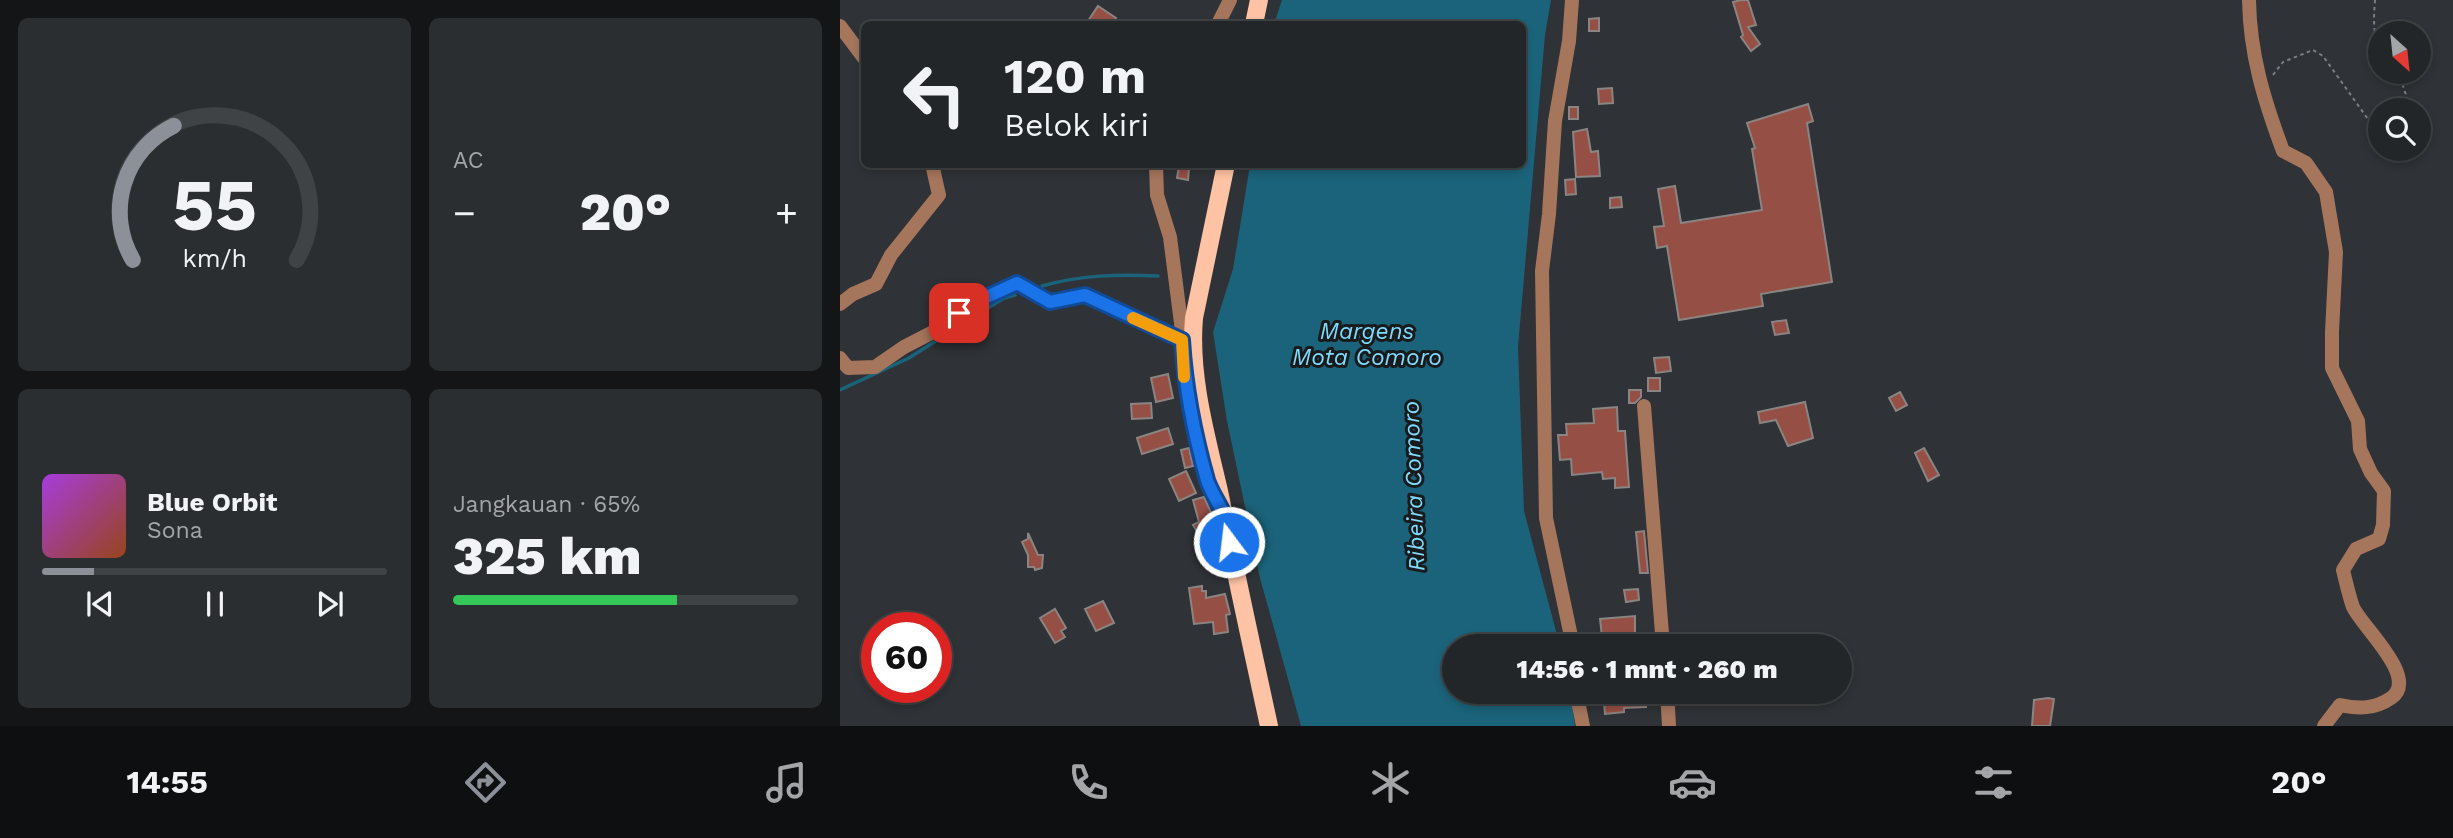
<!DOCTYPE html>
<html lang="id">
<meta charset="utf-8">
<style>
:root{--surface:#232628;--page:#2b2e30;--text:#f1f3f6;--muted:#a3a5a8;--line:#404345;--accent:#8c9099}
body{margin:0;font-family:"Work Sans",sans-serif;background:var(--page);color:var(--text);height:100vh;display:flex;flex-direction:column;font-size:26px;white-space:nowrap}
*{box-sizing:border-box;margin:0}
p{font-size:23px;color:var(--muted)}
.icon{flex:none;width:38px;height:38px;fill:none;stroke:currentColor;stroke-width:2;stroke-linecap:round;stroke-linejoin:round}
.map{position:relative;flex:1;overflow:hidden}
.side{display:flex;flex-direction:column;gap:18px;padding:18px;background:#131516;width:840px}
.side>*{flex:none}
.banner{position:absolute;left:21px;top:21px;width:665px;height:147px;border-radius:10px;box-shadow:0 4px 10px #0003,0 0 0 2px var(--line);background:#232628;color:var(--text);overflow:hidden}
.needle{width:46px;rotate:153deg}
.buttons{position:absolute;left:1528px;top:21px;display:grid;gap:14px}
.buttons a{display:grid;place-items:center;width:63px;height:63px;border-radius:50%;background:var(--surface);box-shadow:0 4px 10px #0003,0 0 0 2px var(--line);font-size:35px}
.speed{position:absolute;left:21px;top:612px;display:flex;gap:14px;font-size:35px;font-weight:700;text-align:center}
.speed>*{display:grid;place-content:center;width:91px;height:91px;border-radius:50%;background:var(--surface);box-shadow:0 4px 10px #0003,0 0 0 2px var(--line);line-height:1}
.speed .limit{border:10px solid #d22;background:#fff;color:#111}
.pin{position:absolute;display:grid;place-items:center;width:60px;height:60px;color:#fff;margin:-30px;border-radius:14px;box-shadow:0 4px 10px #0006}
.me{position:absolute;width:77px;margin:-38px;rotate:345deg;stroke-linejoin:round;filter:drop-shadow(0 0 5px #0008)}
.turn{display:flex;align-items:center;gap:24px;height:147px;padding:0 28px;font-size:32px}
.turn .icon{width:91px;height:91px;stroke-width:2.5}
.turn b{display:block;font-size:49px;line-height:60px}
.big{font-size:52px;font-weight:800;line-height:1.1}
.side .widget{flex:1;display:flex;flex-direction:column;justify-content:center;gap:10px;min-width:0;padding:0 24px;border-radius:10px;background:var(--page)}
.side .dial{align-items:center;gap:0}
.dial svg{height:182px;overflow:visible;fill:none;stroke:var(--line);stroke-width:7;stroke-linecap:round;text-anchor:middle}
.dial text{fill:var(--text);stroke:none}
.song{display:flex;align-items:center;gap:21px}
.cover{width:84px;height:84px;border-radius:10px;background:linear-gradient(135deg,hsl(280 70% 55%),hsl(20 70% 35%))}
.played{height:7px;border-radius:4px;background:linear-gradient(90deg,var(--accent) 15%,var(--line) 15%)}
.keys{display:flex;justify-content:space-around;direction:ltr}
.heat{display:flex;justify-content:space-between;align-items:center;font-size:38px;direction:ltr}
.charge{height:10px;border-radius:5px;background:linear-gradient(90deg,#34c759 65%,var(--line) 0)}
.side .tiles{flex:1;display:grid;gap:18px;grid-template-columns:repeat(2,1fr)}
.trip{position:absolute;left:602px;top:634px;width:410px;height:70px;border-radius:35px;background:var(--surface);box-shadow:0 4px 10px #0003,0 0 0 2px var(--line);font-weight:800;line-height:70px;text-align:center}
.tab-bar{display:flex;height:112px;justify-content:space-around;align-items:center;background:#0e0f10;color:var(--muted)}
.tab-bar .icon{width:49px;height:49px}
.tab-bar .current{color:var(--accent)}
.tab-bar b{font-size:32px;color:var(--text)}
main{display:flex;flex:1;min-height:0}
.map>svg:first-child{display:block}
</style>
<main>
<section class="side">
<div class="tiles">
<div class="widget dial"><svg viewBox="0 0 100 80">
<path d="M14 69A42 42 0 1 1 86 69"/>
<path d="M14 69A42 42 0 0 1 32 10" stroke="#8c9099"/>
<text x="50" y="56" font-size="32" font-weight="700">55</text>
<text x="50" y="72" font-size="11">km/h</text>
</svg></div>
<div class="widget"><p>AC</p>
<div class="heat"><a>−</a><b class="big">20°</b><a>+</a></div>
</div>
<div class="widget">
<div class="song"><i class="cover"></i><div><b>Blue Orbit</b><p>Sona</p></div></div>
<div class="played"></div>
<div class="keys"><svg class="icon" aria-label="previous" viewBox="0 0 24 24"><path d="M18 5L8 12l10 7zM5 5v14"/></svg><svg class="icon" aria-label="pause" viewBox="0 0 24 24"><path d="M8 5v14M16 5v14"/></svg><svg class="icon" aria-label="next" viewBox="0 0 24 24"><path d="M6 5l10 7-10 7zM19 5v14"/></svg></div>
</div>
<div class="widget"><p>Jangkauan · 65%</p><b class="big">325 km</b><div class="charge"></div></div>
</div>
</section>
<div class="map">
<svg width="1613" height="726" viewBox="0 0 1613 726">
<rect width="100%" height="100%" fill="#2f3236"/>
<!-- water -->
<polygon fill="#1b637a" points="442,0 711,0 705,35 678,347 684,511 720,646 614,646 614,691 730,691 735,726 461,726 420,578 387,421 373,332 393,269 410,165 682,164 682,24 434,24"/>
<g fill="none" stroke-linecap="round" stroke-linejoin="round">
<!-- stream -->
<g stroke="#1b637a" stroke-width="3.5">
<path d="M202,286C240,275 278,274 318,276"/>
<polyline points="0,390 69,358 164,298 175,295"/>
</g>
</g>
<!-- building -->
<g fill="#964f44" stroke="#8a8483" stroke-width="2">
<polygon points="901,0 908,0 916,25 908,27 920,44 911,51 901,37 903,35 893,2"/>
<polygon points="258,6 276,18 271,24 246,24"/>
<polygon points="759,18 759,31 749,31 749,19"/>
<polygon points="772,88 773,103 759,104 758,89"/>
<polygon points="968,104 973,121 967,123 992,282 921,294 923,306 839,320 827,246 817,248 814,227 824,226 818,189 835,186 841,223 922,210 912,149 915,148 907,123"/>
<rect x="729" y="107" width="9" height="12"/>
<polygon points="747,129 751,152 758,151 760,176 736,177 733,132"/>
<polygon points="339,166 349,168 348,180 337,178"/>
<polygon points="735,179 736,194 726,195 725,180"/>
<polygon points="781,197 782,207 770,208 770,198"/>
<polygon points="946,320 949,333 935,335 932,322"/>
<polygon points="829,357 831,371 816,373 814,358"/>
<polygon points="328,374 333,398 316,402 311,378"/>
<rect x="808" y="378" width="12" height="13"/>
<polygon points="789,390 801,390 801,397 795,403 789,403"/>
<polygon points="1060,392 1067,405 1056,411 1049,398"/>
<polygon points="965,402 973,438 948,446 936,420 920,423 918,412"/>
<polygon points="311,403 312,418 292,419 291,404"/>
<polygon points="777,407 778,431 785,431 789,487 775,488 775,478 763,479 762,472 732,475 731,459 720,460 718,435 727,435 726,424 754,423 753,409"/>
<polygon points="328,428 333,444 302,454 297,438"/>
<polygon points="349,448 353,466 345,468 341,450"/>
<polygon points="1084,448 1099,475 1088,481 1075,453"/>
<polygon points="346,471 356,493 339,501 329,479"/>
<polygon points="364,497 373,517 376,533 362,540 353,525 359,522 353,500"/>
<polygon points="804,531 808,573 800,573 796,532"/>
<polygon points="188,533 198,555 203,555 202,568 195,570 194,567 188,567 188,555 182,542 188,539"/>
<polygon points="362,586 362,591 366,591 366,598 385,594 390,614 386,615 388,632 374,634 373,622 354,624 349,588"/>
<polygon points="798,589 799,600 786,602 784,590"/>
<polygon points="263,601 274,623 256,631 245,609"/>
<polygon points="215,609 226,628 221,631 225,637 215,643 200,618"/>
<polygon points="795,616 795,646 779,646 778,635 762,637 760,619"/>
<polygon points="763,691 806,691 806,707 784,708 784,712 765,714"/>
<polygon points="1208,698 1214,699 1210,726 1192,726 1194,700"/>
</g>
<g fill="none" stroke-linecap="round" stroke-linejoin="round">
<!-- path -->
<g stroke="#7b7e81" stroke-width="2" stroke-dasharray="3.5 3.5" stroke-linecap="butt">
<path d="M1535,0C1534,15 1532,34 1540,47"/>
<polyline points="1556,72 1561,80 1571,110"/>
<polyline points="1433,75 1443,62 1473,50 1483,56 1540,136"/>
<polyline points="1548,149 1553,155 1569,159 1581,148 1578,138"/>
</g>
<!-- minor -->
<g stroke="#a5755c" stroke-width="14">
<polyline points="732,0 729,41 715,121 709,214 702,271 706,518 733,646"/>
<path d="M1409,0C1410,55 1424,100 1443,151L1466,163L1486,192L1496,252L1492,332V368L1518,421L1520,449L1531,473L1544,491L1543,525L1539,539L1516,549L1503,570C1506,582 1509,596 1513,607C1522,627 1580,678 1551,698C1535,709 1519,709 1500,705L1484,726"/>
<polyline points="378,24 390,0"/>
<polyline points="0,26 24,58"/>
<polyline points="316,164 317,195 330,237 341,323 344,374 350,399 351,419 368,484 375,498"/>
<polyline points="0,304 13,294 36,284 51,255 99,195 92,164"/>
<polyline points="0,358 8,368 35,367 64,347 97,330 142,299 177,283 210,302 245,295 342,340"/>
<polyline points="804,406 823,646"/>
<polyline points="736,691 743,726"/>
<polyline points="827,691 829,726"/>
</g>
<!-- primary -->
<g stroke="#fec3a4" stroke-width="18">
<polyline points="414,24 419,0"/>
<path d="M386,164L354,318C349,376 366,435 379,491C395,570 412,648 429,726"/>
</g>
</g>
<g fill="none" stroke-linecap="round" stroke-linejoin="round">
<!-- route casing -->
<g stroke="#114b97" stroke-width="18">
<path id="route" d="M119,313L142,299L177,283L210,302L245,295L342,340C345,388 354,434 367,480C371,492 379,503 384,515C387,523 388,533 389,542"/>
</g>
<!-- route -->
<use href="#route" stroke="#1a73e8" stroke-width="12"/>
<!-- slow -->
<polyline stroke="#f59e0b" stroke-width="12" points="293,318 342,340 344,377"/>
</g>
<g text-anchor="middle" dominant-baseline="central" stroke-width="6" stroke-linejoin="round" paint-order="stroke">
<!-- water labels -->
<g font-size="23" font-style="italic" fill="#7edbfe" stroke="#181a1b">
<text x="527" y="331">Margens<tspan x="527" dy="26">Mota Comoro</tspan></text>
<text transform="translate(574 486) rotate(-92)">Ribeira Comoro</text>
</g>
</g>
</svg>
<div class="buttons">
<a><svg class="needle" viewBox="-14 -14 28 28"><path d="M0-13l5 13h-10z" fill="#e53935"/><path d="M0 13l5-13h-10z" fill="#a3a5a8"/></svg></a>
<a><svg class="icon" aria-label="search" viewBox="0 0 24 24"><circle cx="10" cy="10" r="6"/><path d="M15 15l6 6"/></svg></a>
</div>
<div class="speed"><div class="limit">60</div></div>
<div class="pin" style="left:119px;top:313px;background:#d93025"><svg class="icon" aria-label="arrive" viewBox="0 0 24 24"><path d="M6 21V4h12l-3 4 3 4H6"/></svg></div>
<svg class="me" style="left:389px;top:542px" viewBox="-20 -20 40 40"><circle r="17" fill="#1a73e8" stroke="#fff" stroke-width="3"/><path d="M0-11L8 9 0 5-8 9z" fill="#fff"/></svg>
<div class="trip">14:56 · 1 mnt · 260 m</div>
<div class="banner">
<div class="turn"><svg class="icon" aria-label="left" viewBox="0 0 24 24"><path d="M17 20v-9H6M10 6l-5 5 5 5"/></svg><div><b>120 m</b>Belok kiri</div></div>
</div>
</div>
</main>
<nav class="tab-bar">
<b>14:55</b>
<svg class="icon current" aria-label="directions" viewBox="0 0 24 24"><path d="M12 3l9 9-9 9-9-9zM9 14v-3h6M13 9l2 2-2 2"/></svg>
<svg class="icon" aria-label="music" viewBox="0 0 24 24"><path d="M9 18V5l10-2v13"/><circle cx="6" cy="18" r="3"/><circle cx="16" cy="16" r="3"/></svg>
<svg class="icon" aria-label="phone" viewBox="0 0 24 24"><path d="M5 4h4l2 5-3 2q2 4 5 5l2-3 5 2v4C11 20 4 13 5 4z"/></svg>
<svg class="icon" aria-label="climate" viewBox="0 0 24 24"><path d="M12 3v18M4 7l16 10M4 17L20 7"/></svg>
<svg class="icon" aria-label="car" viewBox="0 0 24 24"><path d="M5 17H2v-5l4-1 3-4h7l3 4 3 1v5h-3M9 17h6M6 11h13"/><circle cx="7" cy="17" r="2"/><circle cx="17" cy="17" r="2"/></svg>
<svg class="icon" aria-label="filters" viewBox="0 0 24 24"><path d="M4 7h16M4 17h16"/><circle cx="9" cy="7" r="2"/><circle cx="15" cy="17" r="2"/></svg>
<b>20°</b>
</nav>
